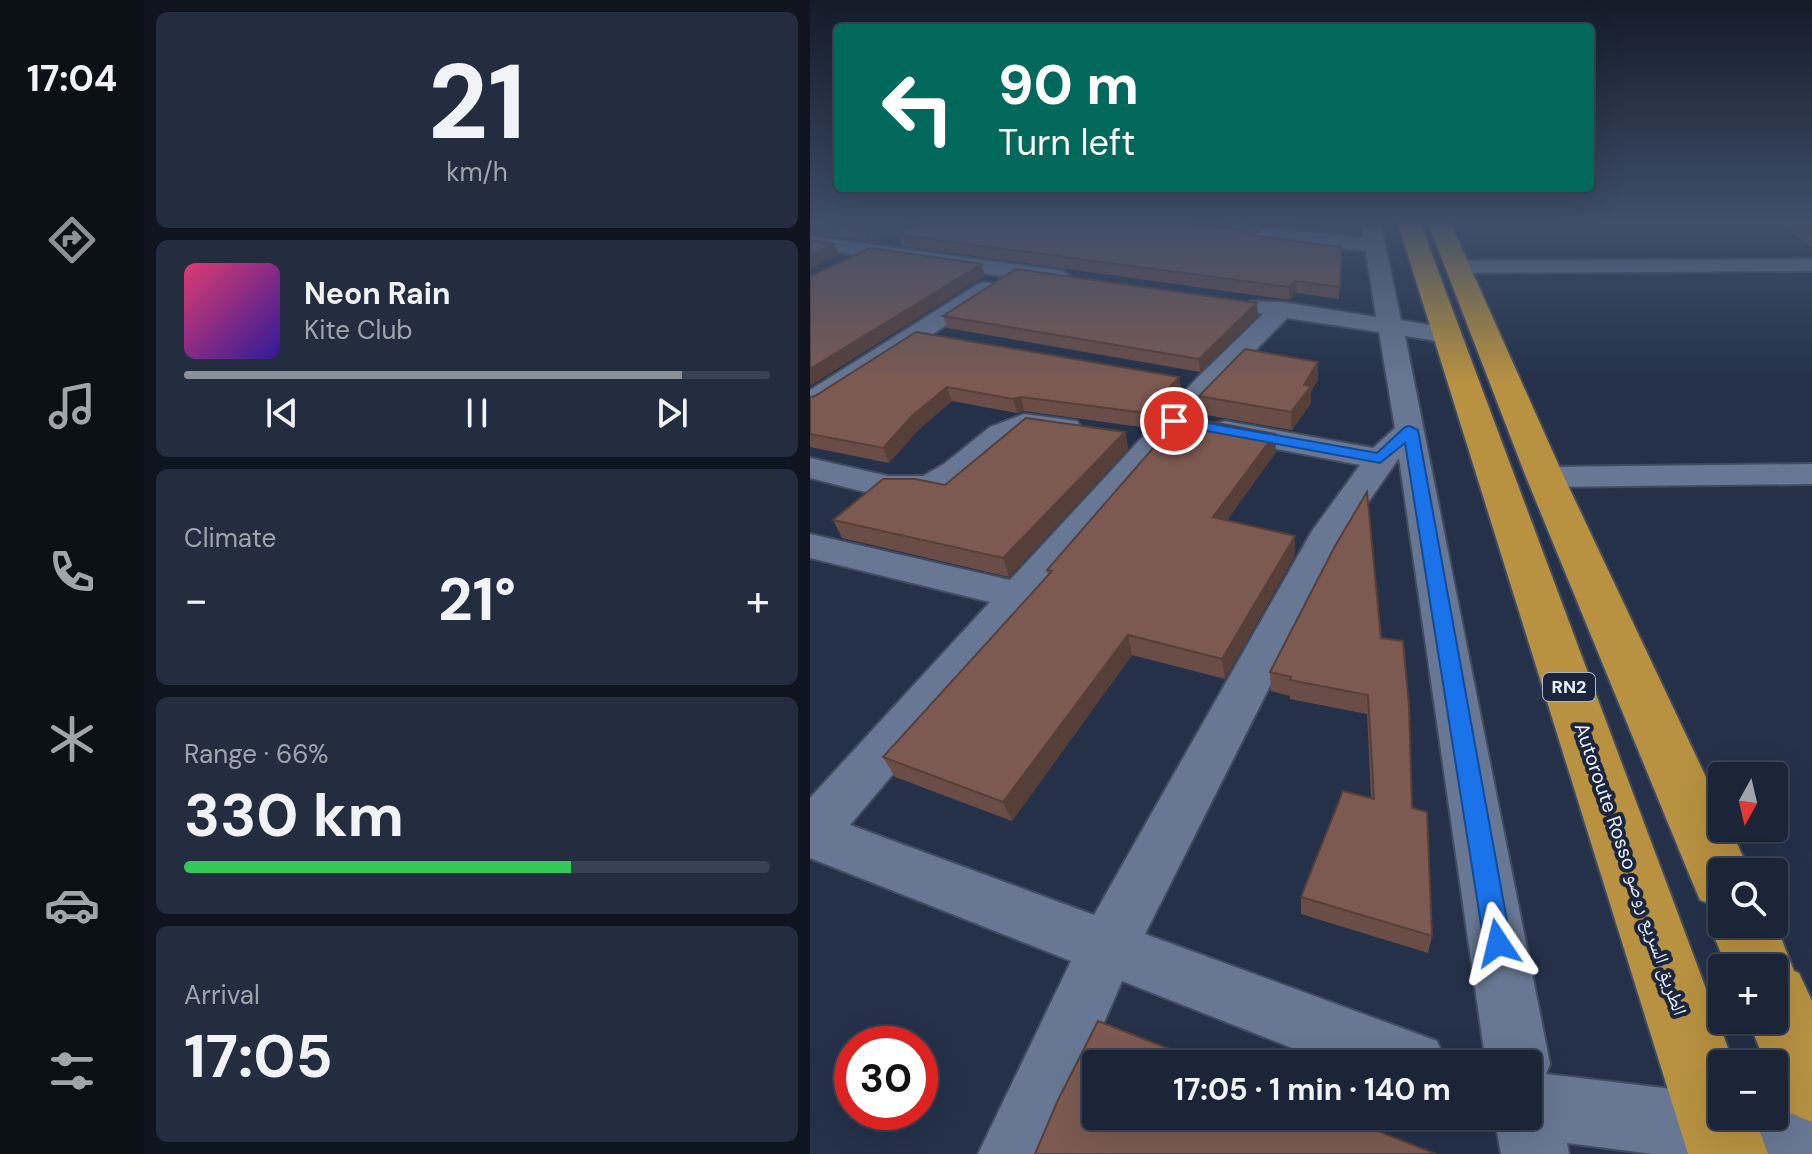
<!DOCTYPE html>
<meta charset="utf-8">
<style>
:root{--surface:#1b2537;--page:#242d3f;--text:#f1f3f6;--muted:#a0a5ad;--line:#394252;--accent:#8c9099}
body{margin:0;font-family:"DM Sans","Noto Naskh Arabic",sans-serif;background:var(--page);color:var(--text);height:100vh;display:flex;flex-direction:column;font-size:30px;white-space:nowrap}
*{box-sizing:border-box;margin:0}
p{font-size:26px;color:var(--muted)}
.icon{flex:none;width:44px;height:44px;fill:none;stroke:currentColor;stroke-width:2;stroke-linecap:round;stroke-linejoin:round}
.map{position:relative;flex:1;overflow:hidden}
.details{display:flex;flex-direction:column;gap:12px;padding:12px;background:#0f141e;width:666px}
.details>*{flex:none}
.banner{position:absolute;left:24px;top:24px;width:760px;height:168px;border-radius:8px;box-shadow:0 8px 32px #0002,0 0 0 2px var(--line);background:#00695c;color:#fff;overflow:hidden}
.needle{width:52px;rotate:188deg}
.buttons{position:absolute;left:898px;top:762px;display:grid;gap:16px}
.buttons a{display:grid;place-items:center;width:80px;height:80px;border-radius:8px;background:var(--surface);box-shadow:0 8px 32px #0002,0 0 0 2px var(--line);font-size:40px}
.speed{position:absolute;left:24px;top:1026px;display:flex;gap:16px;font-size:40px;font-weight:700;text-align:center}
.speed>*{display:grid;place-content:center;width:104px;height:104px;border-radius:50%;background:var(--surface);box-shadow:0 8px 32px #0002,0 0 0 2px var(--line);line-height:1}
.speed .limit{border:12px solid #d22;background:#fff;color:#111}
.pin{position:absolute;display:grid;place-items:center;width:68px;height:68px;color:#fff;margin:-34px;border:4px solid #fff;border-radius:50%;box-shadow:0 2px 8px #0007}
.me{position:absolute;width:88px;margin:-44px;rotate:350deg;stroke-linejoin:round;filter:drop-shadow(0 0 6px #0008)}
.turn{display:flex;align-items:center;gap:28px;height:168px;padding:0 32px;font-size:36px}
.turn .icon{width:104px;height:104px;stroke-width:2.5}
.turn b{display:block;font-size:56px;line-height:68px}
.big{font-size:60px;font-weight:700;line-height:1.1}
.details .tile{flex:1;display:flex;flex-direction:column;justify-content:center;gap:12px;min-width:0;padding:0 28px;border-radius:12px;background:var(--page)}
.details .dial{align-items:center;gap:0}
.dial b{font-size:104px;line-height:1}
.song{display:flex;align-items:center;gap:24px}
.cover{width:96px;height:96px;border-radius:12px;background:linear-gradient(135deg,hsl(340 70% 55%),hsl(250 70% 35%))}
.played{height:8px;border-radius:4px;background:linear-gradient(90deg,var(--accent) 85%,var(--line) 85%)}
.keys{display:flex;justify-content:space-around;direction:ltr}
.heat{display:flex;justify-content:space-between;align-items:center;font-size:44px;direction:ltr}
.charge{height:12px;border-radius:6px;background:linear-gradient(90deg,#34c759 66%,var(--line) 0)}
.trip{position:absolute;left:272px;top:1050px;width:460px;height:80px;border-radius:8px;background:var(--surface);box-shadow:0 8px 32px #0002,0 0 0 2px var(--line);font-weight:700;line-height:80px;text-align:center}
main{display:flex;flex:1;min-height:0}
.tabs{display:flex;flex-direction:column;width:144px;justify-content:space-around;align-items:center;background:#0b0f16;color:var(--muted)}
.tabs .icon{width:56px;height:56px}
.tabs .current{color:var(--accent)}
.tabs b{font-size:36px;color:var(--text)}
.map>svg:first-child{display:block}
</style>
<main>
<nav class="tabs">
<b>17:04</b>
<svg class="icon current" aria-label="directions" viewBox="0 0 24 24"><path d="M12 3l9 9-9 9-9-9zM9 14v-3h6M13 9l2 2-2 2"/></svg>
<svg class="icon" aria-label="music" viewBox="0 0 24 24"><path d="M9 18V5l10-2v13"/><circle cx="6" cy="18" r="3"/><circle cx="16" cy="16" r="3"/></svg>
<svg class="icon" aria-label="phone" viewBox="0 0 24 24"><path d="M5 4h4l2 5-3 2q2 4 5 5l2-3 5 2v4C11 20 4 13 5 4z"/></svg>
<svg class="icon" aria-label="climate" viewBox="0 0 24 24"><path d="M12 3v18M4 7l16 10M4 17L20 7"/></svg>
<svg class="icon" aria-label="car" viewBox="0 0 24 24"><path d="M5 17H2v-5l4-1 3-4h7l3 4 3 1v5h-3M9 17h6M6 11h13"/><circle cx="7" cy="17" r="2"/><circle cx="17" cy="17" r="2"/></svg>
<svg class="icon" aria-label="filters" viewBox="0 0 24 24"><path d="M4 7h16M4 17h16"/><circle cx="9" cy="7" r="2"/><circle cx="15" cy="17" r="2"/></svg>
</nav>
<section class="details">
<div class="tile dial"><b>21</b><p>km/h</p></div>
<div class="tile">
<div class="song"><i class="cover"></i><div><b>Neon Rain</b><p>Kite Club</p></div></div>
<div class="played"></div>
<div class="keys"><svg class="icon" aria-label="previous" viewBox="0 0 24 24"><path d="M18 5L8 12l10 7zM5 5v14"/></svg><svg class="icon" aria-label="pause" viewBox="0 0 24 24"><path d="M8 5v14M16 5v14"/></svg><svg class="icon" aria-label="next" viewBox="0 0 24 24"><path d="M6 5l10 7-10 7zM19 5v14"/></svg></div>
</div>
<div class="tile"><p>Climate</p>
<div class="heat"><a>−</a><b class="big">21°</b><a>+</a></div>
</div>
<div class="tile"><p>Range · 66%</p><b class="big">330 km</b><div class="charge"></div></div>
<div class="tile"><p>Arrival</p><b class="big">17:05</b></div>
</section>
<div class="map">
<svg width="1002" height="1154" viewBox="0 0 1002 1154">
<rect width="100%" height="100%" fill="#243149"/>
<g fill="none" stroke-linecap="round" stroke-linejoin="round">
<!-- street casing -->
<g stroke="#424c60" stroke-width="4">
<g id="street">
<path d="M314,220H381L554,238L551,220H570L591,320L648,330L652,335L648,340L639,343L595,336L740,1064L736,1074L912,1095V1116H964V1094L1002,1093V1154H843L757,1143L759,1154H691L684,1116H718V1064H676L589,458L538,531L335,934L627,1041L636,1064H523L312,981L237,1154H168L261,961L0,858V798L180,602L0,558V534L200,580L387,378L453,314L440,311L436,306L440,301L472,302L566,317L556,251L323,226ZM477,318L569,332L585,428L563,448L415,421L404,424L400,430L404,436L415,439L550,465L502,531L284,915L40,825L407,390Z"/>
<polygon points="0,236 252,271 263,278 252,285 0,248"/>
<polygon points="1002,259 1002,271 648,273 637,267 648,261"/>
<polygon points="176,282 184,284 187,289 184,294 10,408 0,411 0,390 168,284"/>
<path d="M214,414L267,421L271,427L267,433C248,438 231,428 213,433C191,446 175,465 155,480C108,513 50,490 0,478V458L78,476H113L134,464L180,427Z"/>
<polygon points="1002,464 1002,484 735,487 723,484 719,477 723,470 735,467"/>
</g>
</g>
<!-- highway casing -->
<g stroke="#424c60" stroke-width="4">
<g id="highway">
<polygon points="587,220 609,220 924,1064 912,1064 912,1116 944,1116 958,1154 878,1154"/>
<polygon points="617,220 639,220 754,477 912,811 912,828 920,828 940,872 912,872 912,924 964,924 964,920 984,971 989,973 1002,1001 1002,1122 975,1111 964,1083 964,1064 956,1064 938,1020 964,1020 964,968 917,968 899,924 907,907 890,900 881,879 716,477"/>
</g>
</g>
<!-- street -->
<use href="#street" fill="#687793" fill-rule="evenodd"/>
<!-- highway -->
<use href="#highway" fill="#b89141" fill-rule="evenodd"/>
</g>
<!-- wall -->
<g fill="#6b4d47">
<polygon points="0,220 100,220 58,241 0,234"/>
<polygon points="414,220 491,220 488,224 481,227"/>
<polygon points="964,220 1002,220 1002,248"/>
<polygon points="89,235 448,236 532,247 529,299 487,293 479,300 93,246"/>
<polygon points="448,315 390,372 137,328 133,316"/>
<polygon points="106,332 371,391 338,428 214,411 207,413 142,401 108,430 79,463 0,447 0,397 5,396"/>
<polygon points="508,362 508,380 501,391 501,403 482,430 391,414 389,396"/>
<polygon points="315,432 318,449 199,577 32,538 23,520"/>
<polygon points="466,452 417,520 485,555 415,679 322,655 202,821 85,777 73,757 238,576 237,570"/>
<polygon points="571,638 602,808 622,936 618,953 491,914 491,897 561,798 557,714 480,699 480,696 461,691 460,672"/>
</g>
<!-- shaded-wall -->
<g fill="#573f39">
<polygon points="74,220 100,220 58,241 54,230"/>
<polygon points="481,220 491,220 488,224 481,227"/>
<polygon points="24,244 29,255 0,269 0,255"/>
<polygon points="172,264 175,276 0,386 0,369"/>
<polygon points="486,281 487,293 479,300 479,287"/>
<polygon points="447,303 448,315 390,372 389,359"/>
<polygon points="508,362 508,380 501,391 501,403 482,430 481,412 494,385"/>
<polygon points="369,377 371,391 338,428 336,413"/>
<polygon points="137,387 142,401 108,430 79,463 73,448 102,416"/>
<polygon points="211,397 214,411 207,413 203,399"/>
<polygon points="315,432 318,449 199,577 193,558"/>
<polygon points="465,434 466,452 405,536 403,517"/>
<polygon points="485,536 485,555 415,679 412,659"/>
<polygon points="318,635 322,655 202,821 193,802"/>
</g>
<!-- building -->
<g fill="#7c5a52" stroke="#573f39" stroke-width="2">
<polygon points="0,220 74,220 54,230 0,223"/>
<polygon points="115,220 345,220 448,231 439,235 532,247 530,287 486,281 479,287 89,235"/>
<polygon points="985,220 1002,220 1002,232"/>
<polygon points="0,240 24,244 0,255"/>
<polygon points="60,248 172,264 0,369 0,276"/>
<polygon points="206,269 447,303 389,359 133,316"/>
<polygon points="106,332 369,377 336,413 211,397 203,399 137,387 102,416 73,448 0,434 0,397 5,396"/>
<polygon points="435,349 508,362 494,385 501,386 481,412 389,396"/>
<polygon points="371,416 465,434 403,517 485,536 412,659 318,635 193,802 73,757 242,571 237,570"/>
<polygon points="216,418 315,432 193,558 23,520 73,479 105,479 135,485"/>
<polygon points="557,492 571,638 593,641 599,707 602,808 617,812 622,936 491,897 533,791 564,799 558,695 480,680 481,677 460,672 525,546"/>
<polygon points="288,1021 398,1064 286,1064 286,1116 530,1116 626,1154 225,1154 247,1102"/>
</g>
<!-- sky -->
<linearGradient id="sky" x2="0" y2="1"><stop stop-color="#141b28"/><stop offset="0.58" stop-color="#3f4e6a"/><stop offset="1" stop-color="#3f4e6a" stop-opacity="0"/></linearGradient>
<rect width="1002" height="382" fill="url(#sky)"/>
<!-- route -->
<polygon fill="#1a73e8" stroke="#114b97" stroke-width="2" points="364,417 567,453 595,427 600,426 608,430 701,943 697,953 688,957 678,953 674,943 595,443 570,463 359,424 359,418"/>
<g text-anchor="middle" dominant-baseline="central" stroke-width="8" stroke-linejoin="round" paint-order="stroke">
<!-- shield labels -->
<rect fill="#1b263e" stroke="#adb5c5" stroke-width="2" x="733" y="673" width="52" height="28" rx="6"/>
<g font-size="18" font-weight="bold" fill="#ebf2ff">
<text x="759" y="687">RN2</text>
</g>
<!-- street labels -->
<g font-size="20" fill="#ebf2ff" stroke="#1b263e">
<text transform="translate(821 869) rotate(71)">Autoroute Rosso الطريق السريع روصو</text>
</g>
</g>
</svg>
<div class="buttons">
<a><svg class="needle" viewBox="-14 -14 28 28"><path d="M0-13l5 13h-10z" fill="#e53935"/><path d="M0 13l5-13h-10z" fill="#a0a5ad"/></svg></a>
<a><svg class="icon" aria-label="search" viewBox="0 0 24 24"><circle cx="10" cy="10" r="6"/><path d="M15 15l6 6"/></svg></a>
<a>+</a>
<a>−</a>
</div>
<div class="speed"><div class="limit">30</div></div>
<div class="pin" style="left:364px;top:421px;background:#d93025"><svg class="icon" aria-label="arrive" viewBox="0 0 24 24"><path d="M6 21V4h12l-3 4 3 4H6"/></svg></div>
<svg class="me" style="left:688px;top:943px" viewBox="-20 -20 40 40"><path d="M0-17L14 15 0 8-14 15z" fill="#1a73e8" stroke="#fff" stroke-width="4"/></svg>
<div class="trip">17:05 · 1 min · 140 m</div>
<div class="banner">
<div class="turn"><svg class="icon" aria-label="left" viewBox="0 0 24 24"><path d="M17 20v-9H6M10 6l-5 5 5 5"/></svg><div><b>90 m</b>Turn left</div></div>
</div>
</div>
</main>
